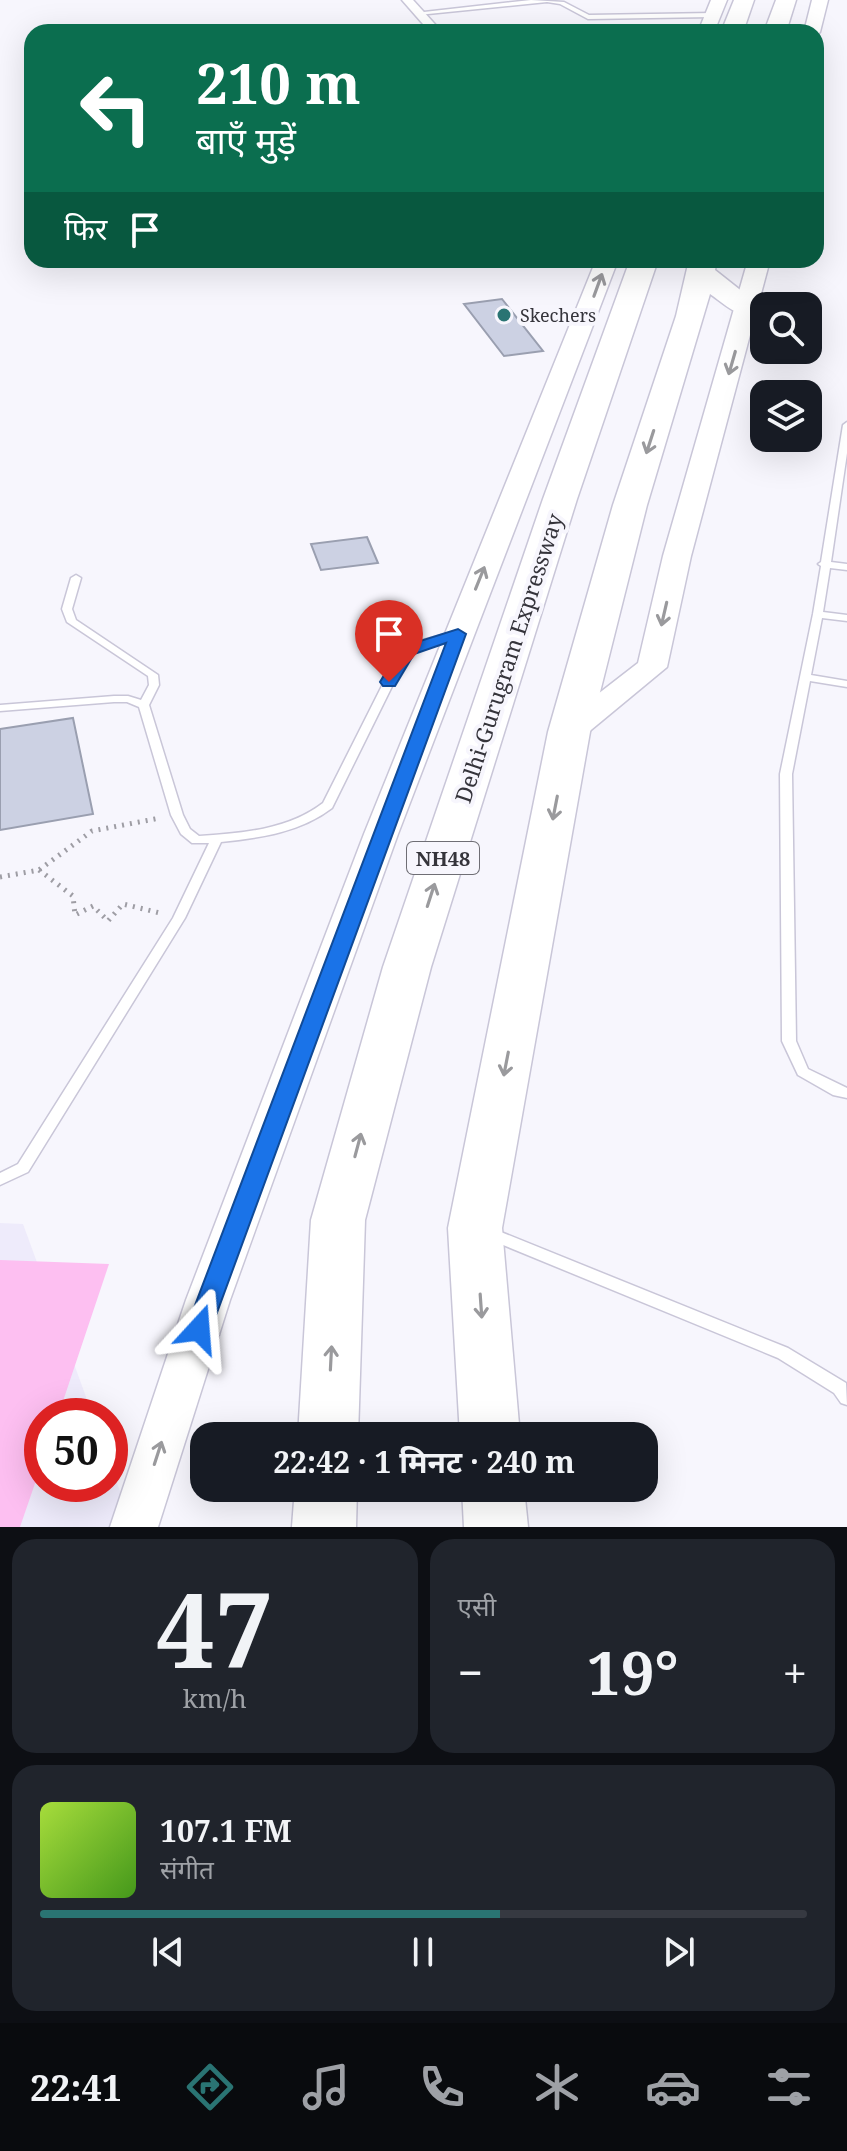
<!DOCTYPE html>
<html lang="hi">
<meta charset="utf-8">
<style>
:root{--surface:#171b24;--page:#20242c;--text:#f1f3f6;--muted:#9ea1a6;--line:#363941;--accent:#2a7473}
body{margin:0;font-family:"Noto Serif","Noto Sans Devanagari",serif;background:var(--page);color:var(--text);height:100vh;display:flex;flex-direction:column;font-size:30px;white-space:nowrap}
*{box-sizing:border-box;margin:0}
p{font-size:26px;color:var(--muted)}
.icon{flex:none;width:44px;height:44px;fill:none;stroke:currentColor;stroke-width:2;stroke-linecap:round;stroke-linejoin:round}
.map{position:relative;height:1527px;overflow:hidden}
.sheet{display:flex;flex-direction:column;gap:12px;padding:12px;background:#0d0f14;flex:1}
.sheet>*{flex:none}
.banner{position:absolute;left:24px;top:24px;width:800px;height:244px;border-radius:24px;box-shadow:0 8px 32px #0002;background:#0b6e4f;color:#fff;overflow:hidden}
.tools{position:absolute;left:750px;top:292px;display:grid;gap:16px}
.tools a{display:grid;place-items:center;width:72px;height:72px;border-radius:16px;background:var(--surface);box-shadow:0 8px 32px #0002;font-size:40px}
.speed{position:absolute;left:24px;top:1398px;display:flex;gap:16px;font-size:40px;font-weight:700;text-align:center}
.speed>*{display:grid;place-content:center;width:104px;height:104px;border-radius:50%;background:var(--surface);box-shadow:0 8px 32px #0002;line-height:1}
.speed .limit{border:12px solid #d22;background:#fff;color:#111}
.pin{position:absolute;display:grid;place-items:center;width:68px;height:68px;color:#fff;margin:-82px -34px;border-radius:50% 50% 50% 0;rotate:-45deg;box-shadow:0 0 8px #0007}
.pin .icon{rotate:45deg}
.me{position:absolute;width:88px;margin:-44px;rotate:19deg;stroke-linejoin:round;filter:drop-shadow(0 0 6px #0008)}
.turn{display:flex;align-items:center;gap:28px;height:168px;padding:0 40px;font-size:36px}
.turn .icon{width:104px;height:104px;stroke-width:2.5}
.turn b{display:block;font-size:56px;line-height:68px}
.then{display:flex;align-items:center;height:76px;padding:0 40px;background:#0003;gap:16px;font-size:30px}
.big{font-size:60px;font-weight:700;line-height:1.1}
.sheet .tile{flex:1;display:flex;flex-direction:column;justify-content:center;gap:12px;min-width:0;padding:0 28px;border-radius:24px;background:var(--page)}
.sheet .dial{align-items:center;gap:0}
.dial b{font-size:104px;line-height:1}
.song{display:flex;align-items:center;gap:24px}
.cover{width:96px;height:96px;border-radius:12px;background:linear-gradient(135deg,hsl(80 70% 55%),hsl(100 70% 35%))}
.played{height:8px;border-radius:4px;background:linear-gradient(90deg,var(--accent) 60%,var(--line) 60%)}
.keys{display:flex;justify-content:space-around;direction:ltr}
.heat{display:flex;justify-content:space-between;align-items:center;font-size:44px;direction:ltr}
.sheet .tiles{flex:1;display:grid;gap:12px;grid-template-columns:1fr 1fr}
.tile:last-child{grid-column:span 2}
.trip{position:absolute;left:190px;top:1422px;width:468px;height:80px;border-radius:24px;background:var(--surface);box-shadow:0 8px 32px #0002;font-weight:700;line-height:80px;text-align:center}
.tabs{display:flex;height:128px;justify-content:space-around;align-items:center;background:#090b0e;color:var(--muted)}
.tabs .icon{width:56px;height:56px}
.tabs .active{color:var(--accent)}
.tabs b{font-size:36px;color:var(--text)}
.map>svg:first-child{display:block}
</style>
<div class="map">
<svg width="847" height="1527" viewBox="0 0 847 1527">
<rect width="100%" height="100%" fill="#f7f6fd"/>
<!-- built -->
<polygon fill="#eeebfb" points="0,1223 23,1224 93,1416 42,1416 42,1484 110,1484 110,1464 133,1527 0,1527"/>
<!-- green -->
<polygon fill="#fdbff1" points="0,1260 109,1264 58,1416 42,1416 42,1463 20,1527 0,1527"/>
<!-- building -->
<g fill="#ccd1e3" stroke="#9a9fb0" stroke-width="2">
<polygon points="502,299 543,351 504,356 464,304"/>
<polygon points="367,537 378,563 321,570 311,544"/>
<polygon points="73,718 93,814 0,830 0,729"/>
</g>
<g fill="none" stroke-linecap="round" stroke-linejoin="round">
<!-- lane casing -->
<g stroke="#c9c6d8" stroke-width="3">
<g id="lane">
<polygon points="531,0 564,2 589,15 713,13 716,15 713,17 588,19 560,4 547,2 418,15 415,13"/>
<polygon points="847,422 847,453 831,562 847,564 847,570 830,568 823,612 847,615 847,621 822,618 811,675 847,681 847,687 810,681 792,774 796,1041 808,1069 847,1088 847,1098 833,1095 798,1075 782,1041 780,774 813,614 821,566 818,564 821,562 843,425"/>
<path d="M76,575L81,578L72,609L76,620L158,675L159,685L149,705L183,815L190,829L199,836C242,833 288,830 323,803L397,656L412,643L457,631L462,634L461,636L420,647L405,660L332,808C301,832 260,838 221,842L185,918L28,1172L0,1185V1173L18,1164L173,918L209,843H192L181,834L171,815L139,707L127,702H114L0,711V705L114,696H128L141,700L149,685L148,676L67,622L62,609L71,578Z"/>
<polygon points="491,1228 788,1348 846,1383 847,1405 841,1403 834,1393 778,1358 486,1238 484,1234 486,1230"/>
</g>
</g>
<!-- street casing -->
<g stroke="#c9c6d8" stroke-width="3">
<polygon id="street" points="402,0 413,0 442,32 430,32"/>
</g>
<!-- secondary casing -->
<g stroke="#c9c6d8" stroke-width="3">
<g id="secondary">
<polygon points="711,0 727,0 714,32 698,32"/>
<polygon points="812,0 828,0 820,32 816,36 816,32 804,32"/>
<polygon points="596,260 618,260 398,834 230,1300 158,1527 110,1527 186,1300 364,834"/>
<polygon points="748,260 770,260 691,556 667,667 580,739 569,741 558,739 553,732 558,725 638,663 663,556"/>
</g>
</g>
<!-- highway casing -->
<g stroke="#c9c6d8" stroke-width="3">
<g id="highway">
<polygon points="734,0 754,0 743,32 721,32"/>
<polygon points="776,0 796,0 786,32 764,32"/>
<polygon points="630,260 658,260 577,499 431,967 365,1220 358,1436 298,1436 311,1220 383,967 543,499"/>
<path d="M689,260H717L715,270L763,308L758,314C738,319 726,305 710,294L647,505L590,732L502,1228L520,1436H460L448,1228L548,732L613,505L676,316Z"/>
<polygon points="295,1488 357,1488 356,1527 292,1527"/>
<polygon points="462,1488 524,1488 528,1527 464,1527"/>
</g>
</g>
<!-- path -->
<g stroke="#9e9da4" stroke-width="5" stroke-dasharray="2 6" stroke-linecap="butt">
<polyline points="39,870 73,896 75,915 93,906 108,921 123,904 160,913"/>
<polyline points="0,877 39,870 92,831 160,818"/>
</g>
<!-- lane -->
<use href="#lane" fill="#fff" fill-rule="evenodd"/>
<!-- street -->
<use href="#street" fill="#fff" fill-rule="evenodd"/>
<!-- secondary -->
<use href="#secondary" fill="#fff" fill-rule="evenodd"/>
<!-- highway -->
<use href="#highway" fill="#fff" fill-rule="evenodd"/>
</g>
<!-- one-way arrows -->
<defs><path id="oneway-shaft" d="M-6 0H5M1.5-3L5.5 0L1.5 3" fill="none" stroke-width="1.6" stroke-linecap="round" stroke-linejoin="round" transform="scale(2)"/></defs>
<g stroke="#9a9a9d">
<use href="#oneway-shaft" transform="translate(598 285) rotate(-70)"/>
<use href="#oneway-shaft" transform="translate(732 363) rotate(106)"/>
<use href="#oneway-shaft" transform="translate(650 442) rotate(108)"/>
<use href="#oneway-shaft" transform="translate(480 578) rotate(-68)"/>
<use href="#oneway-shaft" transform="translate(664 614) rotate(103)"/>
<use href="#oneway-shaft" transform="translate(555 808) rotate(101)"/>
<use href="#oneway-shaft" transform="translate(431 895) rotate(-72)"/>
<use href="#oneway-shaft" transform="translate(506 1064) rotate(101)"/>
<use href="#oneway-shaft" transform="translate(358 1145) rotate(-75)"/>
<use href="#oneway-shaft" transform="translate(481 1306) rotate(86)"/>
<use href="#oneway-shaft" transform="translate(331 1358) rotate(-87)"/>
<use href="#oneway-shaft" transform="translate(158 1453) rotate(-72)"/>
</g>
<!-- route -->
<polygon fill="#1a73e8" stroke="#114b97" stroke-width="2" points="458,629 466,634 211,1329 208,1336 199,1339 190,1336 186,1329 446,643 414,654 395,686 383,686 380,682 401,647"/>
<!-- markers -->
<circle fill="#2a7473" stroke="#f7f6fd" stroke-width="3" cx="504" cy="315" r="8"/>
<g text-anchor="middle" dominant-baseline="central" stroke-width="8" stroke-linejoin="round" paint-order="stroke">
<!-- far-poi labels -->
<g font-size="18" fill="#35343b" stroke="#f7f6fd" text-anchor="start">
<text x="520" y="315">Skechers</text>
</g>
<!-- shield labels -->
<rect fill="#f7f6fd" stroke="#6f6e75" stroke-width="2" x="407" y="842" width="72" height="32" rx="6"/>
<g font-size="20" font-weight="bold" fill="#35343b">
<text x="443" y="858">NH48</text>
</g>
<!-- street labels -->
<g font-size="22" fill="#35343b" stroke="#f7f6fd">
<text transform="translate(508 658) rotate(-72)">Delhi-Gurugram Expressway</text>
</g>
</g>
</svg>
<div class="tools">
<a><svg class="icon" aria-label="search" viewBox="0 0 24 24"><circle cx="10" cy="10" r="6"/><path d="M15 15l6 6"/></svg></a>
<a><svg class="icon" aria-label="layers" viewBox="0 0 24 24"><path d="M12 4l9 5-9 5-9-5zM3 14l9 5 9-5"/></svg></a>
</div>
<div class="speed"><div class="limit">50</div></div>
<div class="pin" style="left:389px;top:682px;background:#d93025"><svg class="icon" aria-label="arrive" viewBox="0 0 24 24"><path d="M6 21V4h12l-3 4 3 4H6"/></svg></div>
<svg class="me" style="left:199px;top:1329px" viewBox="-20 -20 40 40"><path d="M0-17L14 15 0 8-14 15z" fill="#1a73e8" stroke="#fff" stroke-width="4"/></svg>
<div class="trip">22:42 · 1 मिनट · 240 m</div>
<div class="banner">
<div class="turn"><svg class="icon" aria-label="left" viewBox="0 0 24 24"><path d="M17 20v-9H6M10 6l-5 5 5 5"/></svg><div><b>210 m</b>बाएँ मुड़ें</div></div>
<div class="then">फिर<svg class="icon" aria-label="arrive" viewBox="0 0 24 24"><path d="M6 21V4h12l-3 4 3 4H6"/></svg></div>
</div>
</div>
<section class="sheet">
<div class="tiles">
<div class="tile dial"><b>47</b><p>km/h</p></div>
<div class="tile"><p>एसी</p>
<div class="heat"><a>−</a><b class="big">19°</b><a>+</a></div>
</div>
<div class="tile">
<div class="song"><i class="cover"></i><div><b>107.1 FM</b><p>संगीत</p></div></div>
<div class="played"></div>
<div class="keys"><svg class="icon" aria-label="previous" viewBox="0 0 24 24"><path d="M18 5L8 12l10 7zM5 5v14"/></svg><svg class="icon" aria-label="pause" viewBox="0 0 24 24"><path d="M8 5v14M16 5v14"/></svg><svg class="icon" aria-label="next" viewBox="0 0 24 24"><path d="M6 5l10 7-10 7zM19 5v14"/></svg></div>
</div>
</div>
</section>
<nav class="tabs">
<b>22:41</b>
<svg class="icon active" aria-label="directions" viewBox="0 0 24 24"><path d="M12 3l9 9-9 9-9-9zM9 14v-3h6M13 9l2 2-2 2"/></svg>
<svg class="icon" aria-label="music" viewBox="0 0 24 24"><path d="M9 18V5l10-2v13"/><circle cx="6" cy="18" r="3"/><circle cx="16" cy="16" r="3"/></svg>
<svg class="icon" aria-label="phone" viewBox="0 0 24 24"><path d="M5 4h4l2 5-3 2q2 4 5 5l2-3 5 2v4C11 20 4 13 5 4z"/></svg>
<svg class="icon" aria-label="climate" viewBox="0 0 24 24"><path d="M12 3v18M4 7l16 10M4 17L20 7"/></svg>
<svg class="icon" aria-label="car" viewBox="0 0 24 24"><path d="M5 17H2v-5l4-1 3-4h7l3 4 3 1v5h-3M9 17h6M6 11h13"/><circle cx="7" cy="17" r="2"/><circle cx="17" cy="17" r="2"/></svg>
<svg class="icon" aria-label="filters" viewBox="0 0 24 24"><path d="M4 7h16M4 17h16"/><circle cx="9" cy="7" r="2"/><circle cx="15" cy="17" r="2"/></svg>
</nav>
